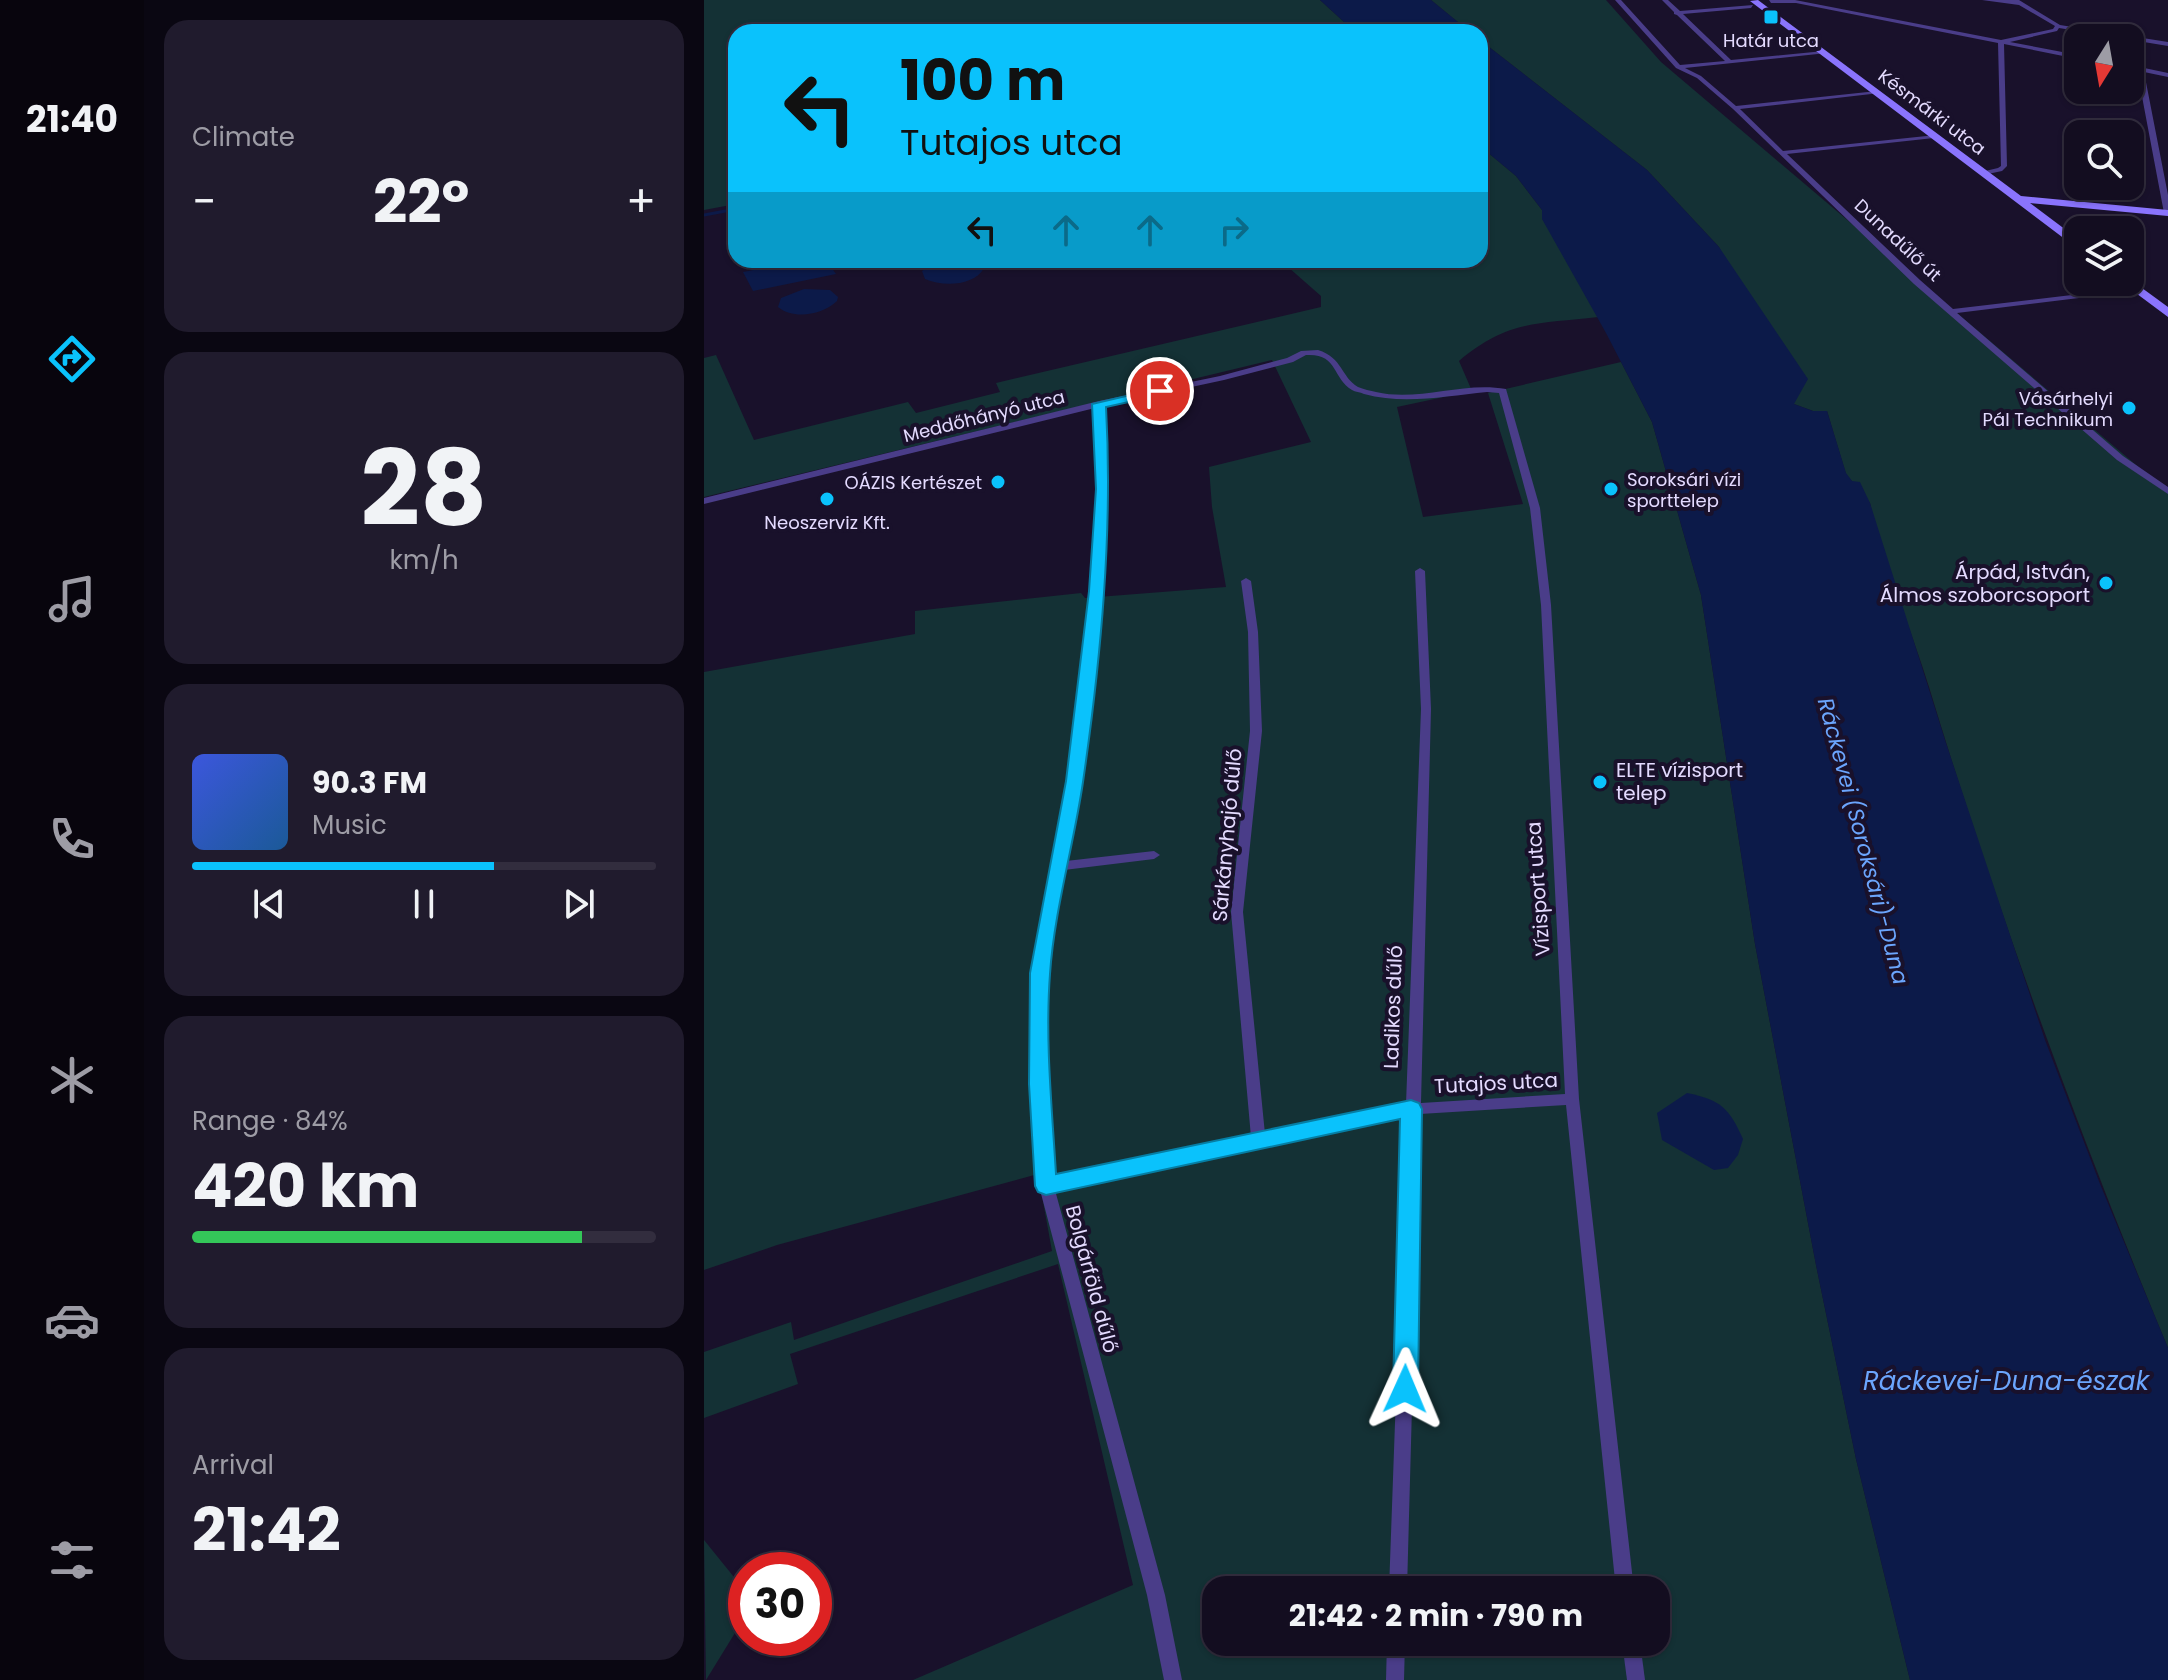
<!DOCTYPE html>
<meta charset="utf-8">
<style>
:root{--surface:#130d20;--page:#201b2d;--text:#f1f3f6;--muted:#9d9ca5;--line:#322d3e;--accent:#0ac2fc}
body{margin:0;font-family:Poppins,sans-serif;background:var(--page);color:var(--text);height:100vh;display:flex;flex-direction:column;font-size:30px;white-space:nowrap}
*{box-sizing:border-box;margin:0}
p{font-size:26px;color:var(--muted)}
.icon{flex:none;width:44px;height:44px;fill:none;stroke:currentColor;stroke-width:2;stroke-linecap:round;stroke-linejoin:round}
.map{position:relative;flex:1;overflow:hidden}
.details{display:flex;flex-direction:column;gap:20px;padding:20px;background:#0a0712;width:560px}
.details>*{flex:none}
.banner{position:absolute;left:24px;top:24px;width:760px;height:244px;border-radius:24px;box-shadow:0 2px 6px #0004,0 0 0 2px var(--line);background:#0ac2fc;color:#111;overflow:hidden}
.needle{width:52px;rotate:191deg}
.tools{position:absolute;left:1360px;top:24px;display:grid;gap:16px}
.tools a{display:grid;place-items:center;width:80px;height:80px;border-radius:16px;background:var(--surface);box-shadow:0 2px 6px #0004,0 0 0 2px var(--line);font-size:40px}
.speed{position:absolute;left:24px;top:1552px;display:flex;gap:16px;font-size:40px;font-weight:700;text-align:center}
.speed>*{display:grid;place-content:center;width:104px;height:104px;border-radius:50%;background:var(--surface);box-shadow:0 2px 6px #0004,0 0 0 2px var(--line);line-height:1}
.speed .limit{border:12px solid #d22;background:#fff;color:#111}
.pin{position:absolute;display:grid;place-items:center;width:68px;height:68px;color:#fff;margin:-34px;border:4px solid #fff;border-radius:50%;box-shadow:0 2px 8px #0007}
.me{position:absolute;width:88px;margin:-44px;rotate:1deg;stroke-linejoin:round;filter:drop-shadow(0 0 6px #0008)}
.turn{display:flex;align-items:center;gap:28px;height:168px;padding:0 40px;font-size:36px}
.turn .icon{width:104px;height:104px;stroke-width:2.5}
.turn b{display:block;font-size:56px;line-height:68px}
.lanes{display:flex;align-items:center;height:76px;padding:0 40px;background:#0003;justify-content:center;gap:40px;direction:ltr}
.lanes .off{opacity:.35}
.big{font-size:60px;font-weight:700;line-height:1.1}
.details .tile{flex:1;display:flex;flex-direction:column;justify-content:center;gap:12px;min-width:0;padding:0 28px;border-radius:24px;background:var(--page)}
.details .dial{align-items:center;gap:0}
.dial b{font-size:104px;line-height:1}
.song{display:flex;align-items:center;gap:24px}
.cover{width:96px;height:96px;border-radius:12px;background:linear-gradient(135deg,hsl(230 70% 55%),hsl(210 70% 35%))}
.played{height:8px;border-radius:4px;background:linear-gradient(90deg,var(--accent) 65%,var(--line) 65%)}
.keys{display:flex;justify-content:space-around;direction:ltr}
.heat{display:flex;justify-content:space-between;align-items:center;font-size:44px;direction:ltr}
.charge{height:12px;border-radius:6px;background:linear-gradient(90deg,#34c759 84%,var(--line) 0)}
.trip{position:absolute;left:498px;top:1576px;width:468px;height:80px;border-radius:24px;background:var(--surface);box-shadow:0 2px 6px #0004,0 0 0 2px var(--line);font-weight:700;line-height:80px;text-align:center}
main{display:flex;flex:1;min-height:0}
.dock{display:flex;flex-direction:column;width:144px;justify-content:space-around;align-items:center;background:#08050d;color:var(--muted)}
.dock .icon{width:56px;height:56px}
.dock .current{color:var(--accent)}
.dock b{font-size:36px;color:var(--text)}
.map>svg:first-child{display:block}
</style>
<main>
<nav class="dock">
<b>21:40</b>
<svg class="icon current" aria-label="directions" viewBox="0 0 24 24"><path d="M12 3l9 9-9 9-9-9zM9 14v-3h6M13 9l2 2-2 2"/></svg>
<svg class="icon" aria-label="music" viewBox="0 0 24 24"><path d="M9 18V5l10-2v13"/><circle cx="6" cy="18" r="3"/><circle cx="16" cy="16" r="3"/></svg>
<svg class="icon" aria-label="phone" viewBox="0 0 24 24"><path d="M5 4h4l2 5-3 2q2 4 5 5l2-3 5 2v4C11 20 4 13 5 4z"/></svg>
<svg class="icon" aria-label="climate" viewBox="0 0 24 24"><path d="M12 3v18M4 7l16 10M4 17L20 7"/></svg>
<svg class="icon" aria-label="car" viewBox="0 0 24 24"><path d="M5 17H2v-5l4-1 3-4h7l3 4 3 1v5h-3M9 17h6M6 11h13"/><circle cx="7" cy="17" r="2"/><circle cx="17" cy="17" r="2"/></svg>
<svg class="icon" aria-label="filters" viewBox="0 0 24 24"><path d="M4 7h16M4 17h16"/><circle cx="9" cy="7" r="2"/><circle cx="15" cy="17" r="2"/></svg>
</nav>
<section class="details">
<div class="tile"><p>Climate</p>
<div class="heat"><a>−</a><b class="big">22°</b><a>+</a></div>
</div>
<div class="tile dial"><b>28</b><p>km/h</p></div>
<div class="tile">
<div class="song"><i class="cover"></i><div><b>90.3 FM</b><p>Music</p></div></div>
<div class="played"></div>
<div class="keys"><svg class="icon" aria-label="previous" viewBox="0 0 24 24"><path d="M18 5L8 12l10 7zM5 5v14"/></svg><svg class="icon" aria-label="pause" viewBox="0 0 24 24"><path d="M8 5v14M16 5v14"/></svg><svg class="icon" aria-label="next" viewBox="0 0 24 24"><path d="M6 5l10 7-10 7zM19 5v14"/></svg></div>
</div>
<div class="tile"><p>Range · 84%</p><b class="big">420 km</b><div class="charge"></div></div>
<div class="tile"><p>Arrival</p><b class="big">21:42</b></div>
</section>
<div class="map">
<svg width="1464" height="1680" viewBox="0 0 1464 1680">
<rect width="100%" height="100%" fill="#19112b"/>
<!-- green -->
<g fill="#143135" fill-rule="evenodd">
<polygon points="0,0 616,0 651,32 32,32 32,204 0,210"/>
<path d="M727,0H902L957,62L1464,492V1348C1374,1131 1293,912 1225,687C1206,626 1180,565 1166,503L1142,474L1123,411H1109L1090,404L1015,247L943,170L776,40V32H766Z"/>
<path d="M776,146L812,176L838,210L839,219L894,317C834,324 804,320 755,361L768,391L693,407L719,517L819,504L784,393L917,362L948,422L997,595L1051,944L1112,1265L1152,1459L1206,1680H209L429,1585L354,1264L86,1354L94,1384L0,1418V1352L87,1322L90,1340L348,1251L334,1174L73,1245L0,1270V672L211,634V611L377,593L381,598L522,587L508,507L505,467L607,442L568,360L0,497V358L12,355L50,440L204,402L212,413L296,392L292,383L617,307V296L576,260H776ZM512,1590H952V1642H512Z"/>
<polygon points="0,1540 42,1592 42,1615 2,1680"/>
</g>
<!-- water -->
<g fill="#0c1a49">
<polygon points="616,0 727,0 766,32 651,32"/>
<polygon points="776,40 943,170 1015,247 1104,379 1090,404 1109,411 1123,411 1142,473 1148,481 1156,482 1166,503 1242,743 1341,1040 1396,1184 1464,1348 1464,1680 1206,1680 1152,1459 1112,1265 1051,944 997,595 948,422 902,333 838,219 838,210 812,176 776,146"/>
<polygon points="101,260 122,260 132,274 49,291 39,272"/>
<path d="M236,260H272L280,268C270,286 239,287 221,279L218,271Z"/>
<path d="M100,289L126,290L134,297L133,301C118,315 90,320 74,307L77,298Z"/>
<path d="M983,1093C1017,1100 1025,1108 1039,1139L1034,1155L1024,1168L1010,1170L958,1140L953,1113Z"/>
</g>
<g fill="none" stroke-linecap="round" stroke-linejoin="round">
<!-- stream -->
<polyline stroke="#0c1a49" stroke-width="3" points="0,215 32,209"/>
<!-- street -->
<g fill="#4a3d89" fill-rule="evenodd">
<polygon points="911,0 917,0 976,65 1021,61 973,15 970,14 970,12 958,0 964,0 976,11 1049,5 1047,8 979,14 1027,60 1120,51 1123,53 981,68 997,76 1032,106 1173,91 1176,93 1036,109 1079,151 1232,135 1233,136 1230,138 1083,154 1216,280 1249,309 1435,287 1436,289 1432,291 1253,313 1419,456 1464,487 1464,494 1413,460 1210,284 1029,109 993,78 972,68"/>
<polygon points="1065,0 1091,0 1297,40 1349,29 1351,26 1315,5 1278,0 1315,0 1356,25 1464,42 1464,46 1355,28 1353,31 1306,42 1374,55 1374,59 1300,44 1303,166 1298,171 1279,175 1276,173 1277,172 1294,168 1297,166 1294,43 1092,3 1067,3"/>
<polygon points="1426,65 1464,73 1464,77 1440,72 1464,195 1464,215 1460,213 1433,70 1426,69"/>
<path d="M614,350C639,358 637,377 654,387C659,389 667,391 672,392C715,402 759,381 802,389L836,508L847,605L875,1099L930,1590H912L862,1105L716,1114L703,1590H685L702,1116L351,1190L461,1595L478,1680H460L443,1595L335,1186L329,1084V973L364,781L388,591L394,489L391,408L0,504V498L395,401L516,376L583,358L597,351ZM602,355C634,353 628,378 648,390C651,392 656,392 660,394C700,405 742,396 783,392L795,393L826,508L837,605L861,1094L717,1103L727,709L721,571L716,568L711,571L717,709L702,1104L561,1134L539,912L558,731L554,632L547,581L542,578L537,581L544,632L546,731L527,912L547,1137L349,1178L343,1084V973L360,870L450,859L456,855L450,851L362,861L376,781L398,591L404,489L399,406L520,380L589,362Z"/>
<polygon points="683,1642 701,1642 700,1680 682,1680"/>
<polygon points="918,1642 936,1642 941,1680 923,1680"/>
</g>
<!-- secondary -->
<g fill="#8a74fd" fill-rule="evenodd">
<polygon points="1054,0 1317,196 1464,210 1464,216 1326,203 1374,239 1374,247 1370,246 1046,1"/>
<polygon points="1427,280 1464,307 1464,317 1417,282"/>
</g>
</g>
<!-- route -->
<path fill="#0ac2fc" stroke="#067ea4" stroke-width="2" d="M456,388L462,391L461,394L402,407C409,532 397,658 379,782C370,844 350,912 346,974C341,1040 348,1108 352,1174L707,1100L715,1103L718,1109L714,1389L710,1397L701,1400L692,1397L689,1389L696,1119L342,1195L334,1192L331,1186L325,1084L326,973L362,781L385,591L392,489L388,404Z"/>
<!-- markers -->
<g fill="#0ac2fc" stroke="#19112b" stroke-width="3">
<rect x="1059" y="9" width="16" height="16" rx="4"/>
<circle cx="1425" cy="408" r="8"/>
<circle cx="294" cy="482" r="8"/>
<circle cx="907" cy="489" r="8"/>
<circle cx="123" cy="499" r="8"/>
<circle cx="1402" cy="583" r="8"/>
<circle cx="896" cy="782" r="8"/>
</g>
<g text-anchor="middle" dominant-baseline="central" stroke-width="8" stroke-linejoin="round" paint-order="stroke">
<!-- far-poi labels -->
<g font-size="18" fill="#e4dbff" stroke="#19112b">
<text x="1067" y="40">Határ utca</text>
<text x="1409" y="398" text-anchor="end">Vásárhelyi<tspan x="1409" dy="21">Pál Technikum</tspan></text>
<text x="923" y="479" text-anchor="start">Soroksári vízi<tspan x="923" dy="21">sporttelep</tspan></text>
<text x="278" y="482" text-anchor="end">OÁZIS Kertészet</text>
<text x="123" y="522">Neoszerviz Kft.</text>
</g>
<!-- far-street labels -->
<g font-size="18" fill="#e4dbff" stroke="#19112b">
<text transform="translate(1228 112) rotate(37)">Késmárki utca</text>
<text transform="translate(1194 240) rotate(43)">Dunadűlő út</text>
<text transform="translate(280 416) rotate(-14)">Meddőhányó utca</text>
</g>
<!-- poi labels -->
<g font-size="20" fill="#e4dbff" stroke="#19112b" text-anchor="end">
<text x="1386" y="572">Árpád, István,<tspan x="1386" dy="23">Álmos szoborcsoport</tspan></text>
<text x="912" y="770" text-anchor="start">ELTE vízisport<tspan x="912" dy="23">telep</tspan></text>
</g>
<!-- street labels -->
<g font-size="20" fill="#e4dbff" stroke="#19112b">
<text transform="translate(523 835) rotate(-85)">Sárkányhajó dűlő</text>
<text transform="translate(834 889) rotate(-94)">Vízisport utca</text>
<text transform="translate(689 1007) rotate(-88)">Ladikos dűlő</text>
<text transform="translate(792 1083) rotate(-3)">Tutajos utca</text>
<text transform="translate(388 1279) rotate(75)">Bolgárföld dűlő</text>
</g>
<!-- water labels -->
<g font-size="22" font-style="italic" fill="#6ba5fd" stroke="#19112b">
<text transform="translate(1159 841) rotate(75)">Ráckevei (Soroksári)-Duna</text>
</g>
<!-- near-water labels -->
<g font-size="26" font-style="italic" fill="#6ba5fd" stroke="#19112b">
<text x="1302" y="1381">Ráckevei-Duna-észak</text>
</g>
</g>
</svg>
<div class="tools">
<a><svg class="needle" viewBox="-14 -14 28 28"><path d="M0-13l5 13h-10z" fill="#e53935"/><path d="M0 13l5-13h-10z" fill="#9d9ca5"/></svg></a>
<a><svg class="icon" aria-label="search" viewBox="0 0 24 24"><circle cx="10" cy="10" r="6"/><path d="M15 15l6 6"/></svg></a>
<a><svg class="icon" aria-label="layers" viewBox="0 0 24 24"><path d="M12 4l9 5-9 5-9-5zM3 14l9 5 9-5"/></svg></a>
</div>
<div class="speed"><div class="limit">30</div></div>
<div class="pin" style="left:456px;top:391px;background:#d93025"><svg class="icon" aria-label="arrive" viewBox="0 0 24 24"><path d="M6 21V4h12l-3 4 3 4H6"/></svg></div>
<svg class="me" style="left:701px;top:1389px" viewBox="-20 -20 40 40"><path d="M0-17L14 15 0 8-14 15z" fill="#0ac2fc" stroke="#fff" stroke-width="4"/></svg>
<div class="trip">21:42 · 2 min · 790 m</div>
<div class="banner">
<div class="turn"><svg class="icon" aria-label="left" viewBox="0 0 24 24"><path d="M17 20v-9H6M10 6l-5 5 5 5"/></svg><div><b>100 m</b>Tutajos utca</div></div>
<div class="lanes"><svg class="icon" aria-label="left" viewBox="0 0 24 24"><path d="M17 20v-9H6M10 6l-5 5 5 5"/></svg><svg class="icon off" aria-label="ahead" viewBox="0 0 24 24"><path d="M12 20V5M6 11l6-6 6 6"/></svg><svg class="icon off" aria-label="ahead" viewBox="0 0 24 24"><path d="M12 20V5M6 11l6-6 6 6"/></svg><svg class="icon off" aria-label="right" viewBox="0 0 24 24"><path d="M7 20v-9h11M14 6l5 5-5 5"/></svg></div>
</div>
</div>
</main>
